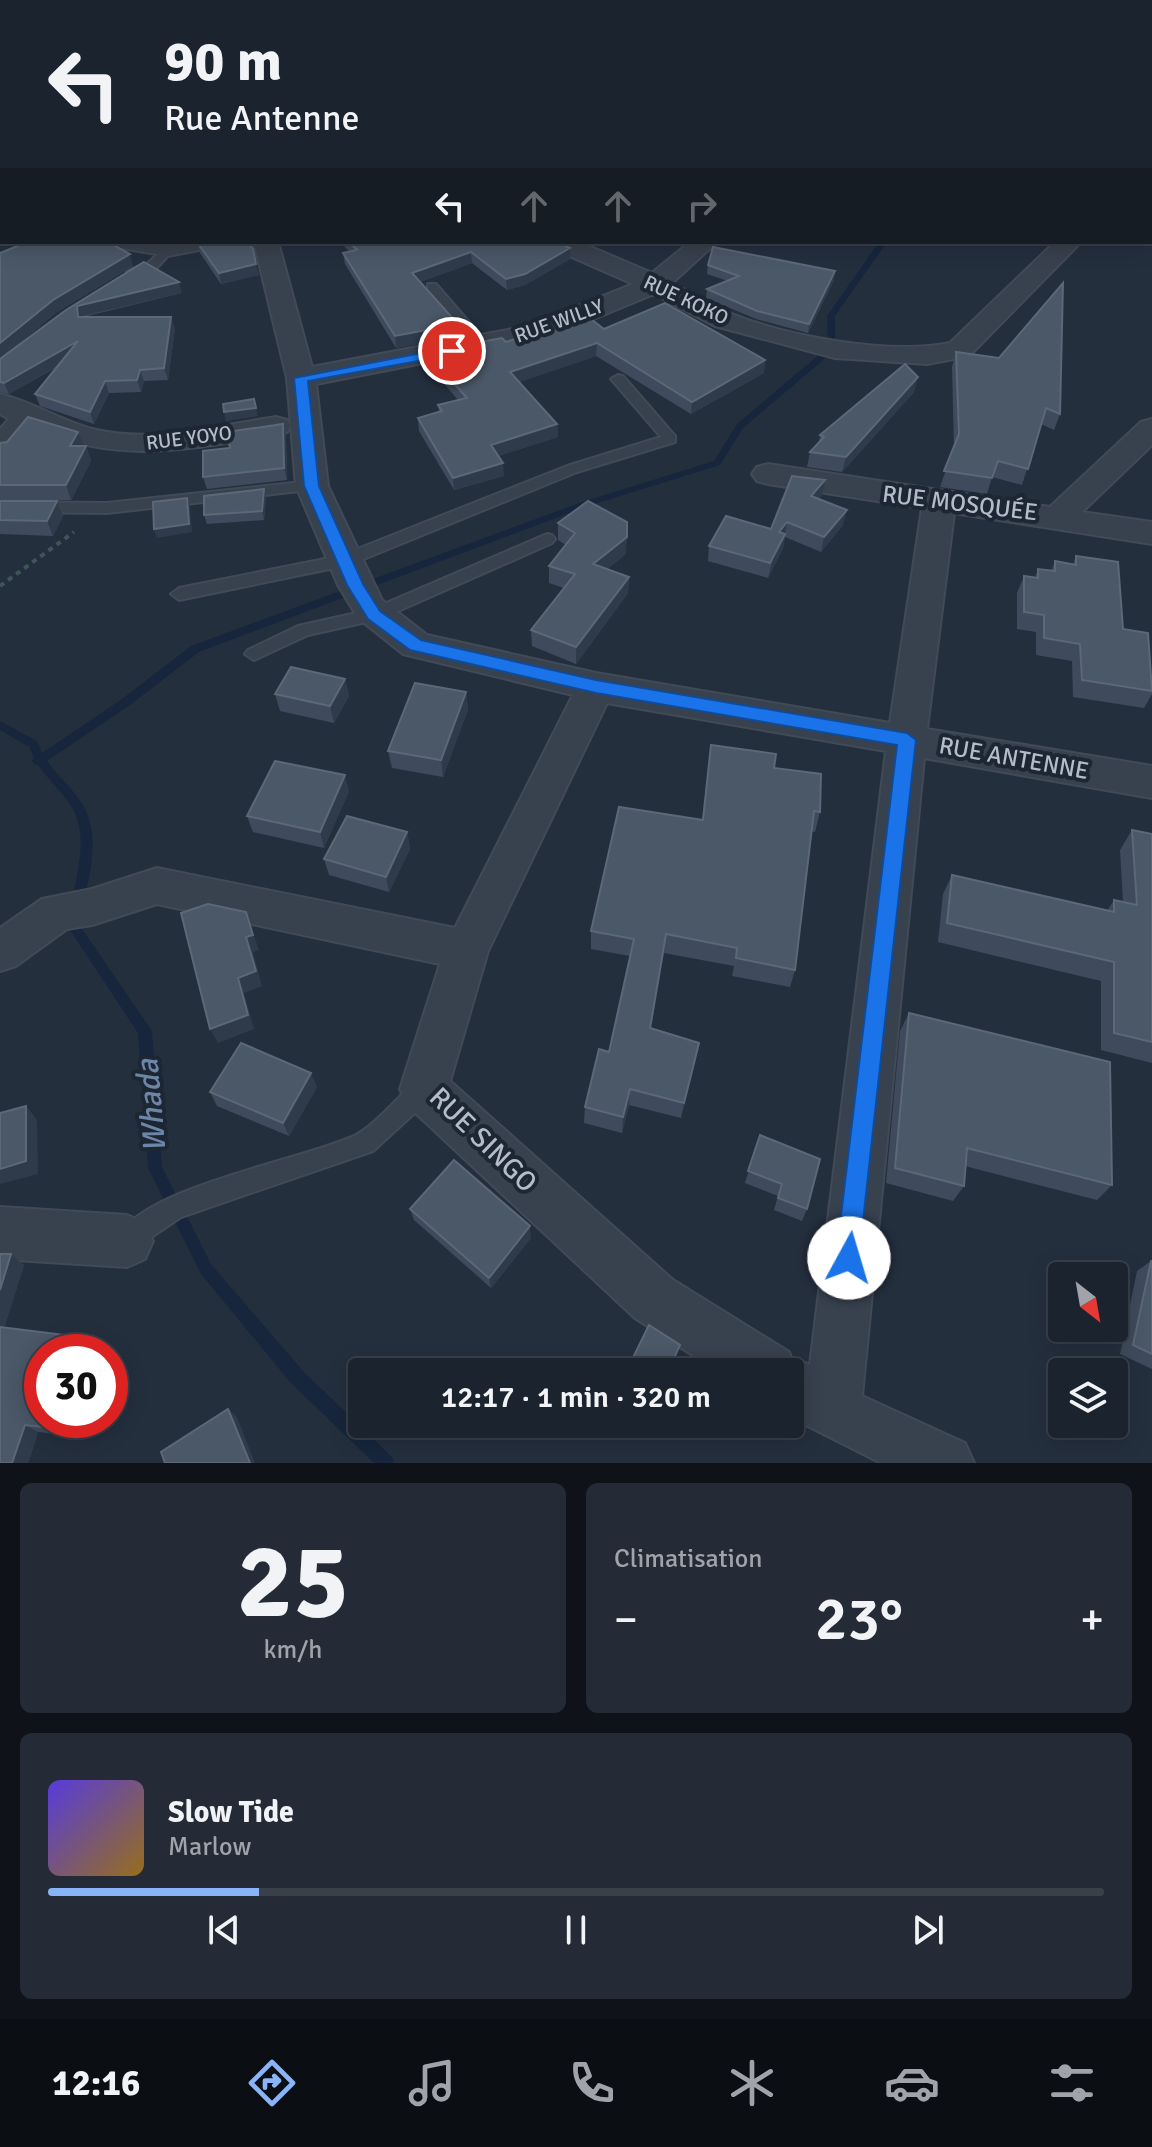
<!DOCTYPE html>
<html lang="fr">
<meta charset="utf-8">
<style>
:root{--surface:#1b232e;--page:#242b36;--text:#f1f3f6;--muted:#a0a4aa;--line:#39404a;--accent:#8ab4f8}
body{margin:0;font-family:Signika,sans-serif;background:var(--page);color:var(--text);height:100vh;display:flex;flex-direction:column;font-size:30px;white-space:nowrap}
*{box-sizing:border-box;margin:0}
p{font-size:26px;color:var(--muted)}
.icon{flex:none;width:44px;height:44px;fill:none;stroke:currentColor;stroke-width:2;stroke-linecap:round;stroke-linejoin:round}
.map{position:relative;height:1463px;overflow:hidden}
.sheet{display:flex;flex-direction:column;gap:20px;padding:20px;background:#0f1319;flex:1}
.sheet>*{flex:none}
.top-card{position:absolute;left:0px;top:0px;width:1152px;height:244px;box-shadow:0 4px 20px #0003,0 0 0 2px var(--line);background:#1b232e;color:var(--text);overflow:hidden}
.needle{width:52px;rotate:149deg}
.buttons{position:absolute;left:1048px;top:1262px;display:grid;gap:16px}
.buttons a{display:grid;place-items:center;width:80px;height:80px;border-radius:8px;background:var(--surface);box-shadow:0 4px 20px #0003,0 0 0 2px var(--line);font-size:40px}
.speed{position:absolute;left:24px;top:1334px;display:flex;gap:16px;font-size:40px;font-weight:700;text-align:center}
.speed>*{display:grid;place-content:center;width:104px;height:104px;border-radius:50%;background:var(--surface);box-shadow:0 4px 20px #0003,0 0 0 2px var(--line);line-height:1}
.speed .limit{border:12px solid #d22;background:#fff;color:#111}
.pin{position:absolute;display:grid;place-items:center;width:68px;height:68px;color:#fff;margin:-34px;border:4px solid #fff;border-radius:50%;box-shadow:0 2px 8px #0007}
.me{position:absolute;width:88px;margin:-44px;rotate:6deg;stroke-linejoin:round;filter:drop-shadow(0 0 6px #0008)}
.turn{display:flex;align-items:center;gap:28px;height:168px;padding:0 32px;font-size:36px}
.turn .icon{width:104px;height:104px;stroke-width:2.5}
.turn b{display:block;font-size:56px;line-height:68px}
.lanes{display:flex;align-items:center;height:76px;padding:0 32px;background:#0003;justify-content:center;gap:40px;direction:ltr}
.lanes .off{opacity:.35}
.big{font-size:60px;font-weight:600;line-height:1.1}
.sheet .card{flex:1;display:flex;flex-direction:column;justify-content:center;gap:12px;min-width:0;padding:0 28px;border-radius:12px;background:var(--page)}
.sheet .dial{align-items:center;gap:0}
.dial b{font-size:104px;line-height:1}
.song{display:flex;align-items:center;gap:24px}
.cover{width:96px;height:96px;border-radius:12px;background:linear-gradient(135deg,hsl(250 70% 55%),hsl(40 70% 35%))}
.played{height:8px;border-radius:4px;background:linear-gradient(90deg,var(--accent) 20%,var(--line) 20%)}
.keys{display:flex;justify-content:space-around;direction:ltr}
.heat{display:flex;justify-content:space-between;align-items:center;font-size:44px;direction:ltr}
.sheet .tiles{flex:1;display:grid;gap:20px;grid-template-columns:1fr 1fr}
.card:last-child{grid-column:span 2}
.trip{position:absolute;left:348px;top:1358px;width:456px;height:80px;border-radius:8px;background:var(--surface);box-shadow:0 4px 20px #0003,0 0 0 2px var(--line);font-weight:600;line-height:80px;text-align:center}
.menu{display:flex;height:128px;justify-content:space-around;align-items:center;background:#0b0e12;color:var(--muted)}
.menu .icon{width:56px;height:56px}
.menu .active{color:var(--accent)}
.menu b{font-size:36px;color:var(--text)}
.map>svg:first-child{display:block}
</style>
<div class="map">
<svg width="1152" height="1463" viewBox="0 0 1152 1463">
<rect width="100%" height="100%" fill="#242f3e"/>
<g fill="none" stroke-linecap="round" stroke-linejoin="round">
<!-- stream -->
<path fill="#17263c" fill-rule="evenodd" d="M879,242H887L835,316V350L743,428L720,465L588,506L199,652L130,705L47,761C58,776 73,789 83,805C103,841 87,886 78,923L152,1031L162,1167L211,1264L302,1370L392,1457L394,1463H374L290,1382L201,1274L148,1168L138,1033L66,924C73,891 90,843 74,811C65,794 49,781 38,765L34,764L32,761L34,758L29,747L0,730V721L37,741L42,753L122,699L191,646L582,502L714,461L737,424L828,347L827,316Z"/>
<!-- service casing -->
<g stroke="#414a57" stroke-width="4">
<g id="service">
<polygon points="168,245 174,249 155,270 127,277 127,271 147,264"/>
<polygon points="428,284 436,284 487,343 487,349 477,349 428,290"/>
<polygon points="618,375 623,376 675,436 675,442 577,472 349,565 179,600 171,594 179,588 340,556 567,466 661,437 611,379"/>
<polygon points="312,481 319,486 317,489 107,513 0,512 0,502 107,503"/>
<polygon points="547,534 552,535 555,539 552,543 380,619 308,635 254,660 245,654 248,650 298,626 370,610"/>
<path d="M424,1078L432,1081L435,1089L432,1097L373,1151L181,1217L129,1252L120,1249L117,1240C139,1187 304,1160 356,1135C375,1125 399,1096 416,1081Z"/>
</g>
</g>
<!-- minor casing -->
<g stroke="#414a57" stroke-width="4">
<g id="minor">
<polygon points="1152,144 1152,158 1150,159 1150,145"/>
<polygon points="1150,228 1152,228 1152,243 1146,242 1150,242"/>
<polygon points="112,242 217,242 214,247 168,256 115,247"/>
<path d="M254,242H278L312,367L528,326L633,284L549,247L546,242H579L652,273L690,242H717L672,283C692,293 712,305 732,314C789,337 890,355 950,343L1055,242H1081L969,356L927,364L835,358L715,326L654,294L545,339L316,384L328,486L382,600L427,635L596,673L890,723L922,508L768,484L757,481L752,474L757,467L768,464L1050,507L1141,422L1152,419V445L1082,512L1152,522V544L954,513L927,729L1152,766V798L924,758L862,1396L965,1443L974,1463H881L790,1417V1372H719L635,1318L407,1105L400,1089L440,964L157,904L92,925L67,929L16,966L0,971V928L42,899L92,889L157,868L455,928L573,695L403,654L358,618L338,585L296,486L287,378ZM607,703L886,751L810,1365L791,1357L789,1352L673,1280L450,1081L488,951Z"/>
<path d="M0,394C32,402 60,420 92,429C153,444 216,426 276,417L287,420L291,426L287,432L276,435C183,449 125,465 33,429L11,454L0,456V429L9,419L0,414Z"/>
<polygon points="0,1207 127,1215 145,1223 153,1241 145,1259 127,1267 0,1259"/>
</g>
</g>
<!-- path -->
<polyline stroke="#3f5557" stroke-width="4" stroke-dasharray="5 5" stroke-linecap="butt" points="0,586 74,532"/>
<!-- service -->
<use href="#service" fill="#38414e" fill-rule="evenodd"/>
<!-- minor -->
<use href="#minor" fill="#38414e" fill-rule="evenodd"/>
</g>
<!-- wall -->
<g fill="#3f4b5c">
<polygon points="1152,155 1152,189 1150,188 1150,157"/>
<polygon points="197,242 259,275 221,284 200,253"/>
<polygon points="340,242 556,242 570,259 525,285 507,290 472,263 420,282 459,336 396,348 345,264 343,253 349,251"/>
<polygon points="0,253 133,266 57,312 2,358 66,310 182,293 83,317 175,328 168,380 144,381 141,392 109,393 94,424 40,406 35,394 57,367 9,394 0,392"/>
<polygon points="708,265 834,280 808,333 756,319 706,298 707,289 728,281 707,274"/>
<polygon points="604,329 765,360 764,373 691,414 596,356 519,382 557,424 558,437 498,456 504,476 454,490 419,431 418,418 439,412 438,405 458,400 428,365 426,352"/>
<polygon points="956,352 1060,414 1054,430 1041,424 1022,485 992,477 987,494 940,487 954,447 952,367"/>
<polygon points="914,392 842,472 807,467 810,452 819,442 820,435"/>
<polygon points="283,424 286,437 287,480 207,489 203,477 230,448"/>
<polygon points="78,432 83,446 86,446 91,461 71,500 0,500 0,443"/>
<polygon points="264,489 266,498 264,520 207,524 204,515"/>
<polygon points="822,495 819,499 843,525 821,552 785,537 783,548 768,578 708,561 709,546 771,529"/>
<polygon points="0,501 57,501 63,516 53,536 0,534"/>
<polygon points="558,523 626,554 607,569 629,577 628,593 576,664 532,646 531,630 564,588 549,583 549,566 566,545 558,540"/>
<polygon points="1076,556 1123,629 1152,678 1152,694 1144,708 1073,697 1072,661 1036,655 1036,632 1017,629 1017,593 1024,576 1035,577 1038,569 1051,571 1055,561 1073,564"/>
<polygon points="345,679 349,696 334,723 280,711 275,694"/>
<polygon points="466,692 468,709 443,777 392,768 388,751"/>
<polygon points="711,745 774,768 820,812 815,832 811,831 795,970 790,987 732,976 734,966 664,953 651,1029 699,1043 681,1118 629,1105 622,1133 584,1123 585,1107 609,1052 630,956 591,949 591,931 702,820"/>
<polygon points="349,791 324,848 253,832 247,816"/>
<polygon points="1132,830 1152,834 1152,1063 1101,1050 1101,981 938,942 943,894 952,875 1107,911 1114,900 1123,902 1120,850"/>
<polygon points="407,832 410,849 389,892 329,875 324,859"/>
<polygon points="909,1013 1112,1185 1097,1200 965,1166 964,1186 953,1201 886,1183 900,1031"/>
<polygon points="317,1087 289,1136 217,1106 210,1092"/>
<polygon points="760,1135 807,1209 802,1221 774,1210 778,1196 745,1183"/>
<polygon points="410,1209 531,1238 491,1288 414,1220"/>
<polygon points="0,1254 24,1265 4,1328 93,1346 42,1420 69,1420 64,1435 38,1432 28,1463 0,1463"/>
<polygon points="1151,1261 1152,1261 1152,1369 1120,1354 1137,1271"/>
<polygon points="680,1345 669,1372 631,1372 628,1371 629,1366"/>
</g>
<!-- shaded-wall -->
<g fill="#2f3b4b">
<polygon points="2,229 2,242 0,243 0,230"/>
<polygon points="570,248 570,259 525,285 507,290 506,279"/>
<polygon points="471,252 472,263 414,284 412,273"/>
<polygon points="130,254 133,266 57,312 0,359 0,343 53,300"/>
<polygon points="256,264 259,275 221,284 219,273"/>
<polygon points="835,271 834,280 808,333 809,324"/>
<polygon points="179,282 182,293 78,317 77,306"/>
<polygon points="171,317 175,328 168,380 164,368"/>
<polygon points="458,324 459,336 396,348 395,336"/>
<polygon points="78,341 82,352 9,394 4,383"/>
<polygon points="597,343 596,356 511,385 510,372"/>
<polygon points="765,360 764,373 691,414 692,402"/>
<polygon points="140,370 144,381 141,392 137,380"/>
<polygon points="918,377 914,392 842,472 846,457"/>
<polygon points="105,381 109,393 94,424 90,412"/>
<polygon points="254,399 258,416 226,421 224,412"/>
<polygon points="283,424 286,437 287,480 284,468"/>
<polygon points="557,424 558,437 492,458 491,445"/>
<polygon points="78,432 84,446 70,446"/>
<polygon points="86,446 91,461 71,500 66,485"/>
<polygon points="503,463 504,476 454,490 453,478"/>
<polygon points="825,480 822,495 808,511 811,496"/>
<polygon points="264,489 266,498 264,520 262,511"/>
<polygon points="187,498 190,507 192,532 157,538 154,529"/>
<polygon points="57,501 63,516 53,536 47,521"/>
<polygon points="847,510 843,525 821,552 824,537"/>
<polygon points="787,522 783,548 768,578 779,532"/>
<polygon points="627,537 626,554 593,580 593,564"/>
<polygon points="629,577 628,593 576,664 576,647"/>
<polygon points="345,679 349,696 334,723 330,706"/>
<polygon points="466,692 468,709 443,777 441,760"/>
<polygon points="345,775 349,791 324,848 320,832"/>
<polygon points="407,832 410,849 389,892 386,877"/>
<polygon points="246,912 259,950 253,952 262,986 244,993 254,1029 218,1043 210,1029 238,978 246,937"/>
<polygon points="666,934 664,953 648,1045 650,1028"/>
<polygon points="699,1043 696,1060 681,1118 684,1103"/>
<polygon points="311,1073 317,1087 289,1136 283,1123"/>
<polygon points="630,1089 629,1105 622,1133 623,1117"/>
<polygon points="26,1106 37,1120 38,1174 0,1184 0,1169"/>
<polygon points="530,1226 531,1238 491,1288 489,1278"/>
<polygon points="11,1254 24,1265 2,1335 0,1334 0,1290"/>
<polygon points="81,1337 93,1346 91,1352 76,1352"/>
<polygon points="228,1409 237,1417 255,1463 250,1463"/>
<polygon points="54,1420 69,1420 64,1435 52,1428"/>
<polygon points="25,1425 38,1432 28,1463 12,1463"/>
</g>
<!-- building -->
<g fill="#4b5868" stroke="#5c6777" stroke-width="2">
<polygon points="26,0 750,0 749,2 26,2"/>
<polygon points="770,0 1152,0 1152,22 1150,23 1152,29 1150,46 1152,47 1151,143 1150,2 771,2"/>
<polygon points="0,20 2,20 2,229 0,230 0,132 1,125 0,125 0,38 2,37"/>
<polygon points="1152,155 1152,177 1150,177 1150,157"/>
<polygon points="27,242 108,242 130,254 53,300 0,343 0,253"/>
<polygon points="197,242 248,242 253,249 256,264 219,273"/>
<polygon points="349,242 556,242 570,248 525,274 506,279 471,252 412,273 458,324 395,336 343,253 357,250"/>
<polygon points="713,247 835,271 809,324 757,311 707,289 739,276 708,265"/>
<polygon points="144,262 179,282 77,306 78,317 171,317 164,368 140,370 137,380 105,381 90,412 35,394 78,341 4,383 0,382 0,359 66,310"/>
<polygon points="1063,283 1060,414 1046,408 1028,469 998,461 992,478 944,471 959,434 956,352 999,358"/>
<polygon points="665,303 765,360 692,402 597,343 510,372 557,424 491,445 503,463 453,478 418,418 442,411 438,405 467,398 426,352 502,338 506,342 587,316 604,329"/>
<polygon points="905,364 918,377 846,457 810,452 824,437 820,435"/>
<polygon points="254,399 256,408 224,412 223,404"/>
<polygon points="28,417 78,432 70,446 86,446 66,485 0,485 0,443 7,442"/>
<polygon points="283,424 284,468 203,477 203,451 230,448 227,432"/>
<polygon points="792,476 825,480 811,496 847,510 824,537 787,522 779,532 785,534 770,563 709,546 726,516 771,529"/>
<polygon points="264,489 262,511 204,515 204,496"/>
<polygon points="187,498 189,524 154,529 153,502"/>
<polygon points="0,501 57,501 47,521 0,520"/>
<polygon points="588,501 627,522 627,537 593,564 629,577 576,647 531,630 575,574 549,566 575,533 558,523"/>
<polygon points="1076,556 1118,562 1123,629 1148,633 1152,691 1082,680 1080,644 1044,638 1044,615 1024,612 1024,576 1038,578 1038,569 1055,571 1055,561 1076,565"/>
<polygon points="291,667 345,679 330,706 275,694"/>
<polygon points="415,683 466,692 441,760 388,751"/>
<polygon points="711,745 776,754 774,768 821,774 820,812 814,811 795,970 736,958 737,948 666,934 650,1028 699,1043 684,1103 630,1089 623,1117 585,1107 599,1049 609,1052 634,939 591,931 619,807 703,820"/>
<polygon points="275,761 345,775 320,832 247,816"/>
<polygon points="347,816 407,832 386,877 324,859"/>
<polygon points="1132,830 1152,834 1152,1042 1114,1033 1114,962 947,923 952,875 1114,912 1114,900 1137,905"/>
<polygon points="208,904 246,912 253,935 246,937 256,971 238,978 248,1015 210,1029 181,913"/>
<polygon points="909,1013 1110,1062 1112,1185 967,1148 964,1186 895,1168"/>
<polygon points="241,1043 311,1073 283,1123 210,1092"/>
<polygon points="26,1106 26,1161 0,1169 0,1113"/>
<polygon points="760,1135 820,1159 807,1209 778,1198 782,1184 748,1171"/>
<polygon points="454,1160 530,1226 489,1278 410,1209"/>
<polygon points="0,1254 11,1254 0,1290"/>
<polygon points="1151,1261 1152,1261 1152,1354 1133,1345"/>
<polygon points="649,1325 680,1345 668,1372 638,1372 629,1366"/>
<polygon points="0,1327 81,1337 76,1352 42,1352 42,1420 54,1420 52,1428 25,1425 12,1463 0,1463"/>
<polygon points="228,1409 250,1463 165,1463 161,1452"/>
</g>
<!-- route -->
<polygon fill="#1a73e8" stroke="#114b97" stroke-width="2" points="452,347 457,348 457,354 308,381 319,486 363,584 380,611 421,640 596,680 907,733 916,740 858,1267 849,1271 840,1267 836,1258 897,745 596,693 410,650 368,619 347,585 304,486 294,378"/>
<g text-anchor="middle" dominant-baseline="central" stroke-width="8" stroke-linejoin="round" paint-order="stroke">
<!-- far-street labels -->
<g font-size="20" fill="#b4bcc9" stroke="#1d2633">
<text transform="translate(686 300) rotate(25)">RUE KOKO</text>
<text transform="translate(559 321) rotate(-20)">RUE WILLY</text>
<text transform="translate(189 438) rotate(-7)">RUE YOYO</text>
</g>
<!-- street labels -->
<g font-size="24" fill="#b4bcc9" stroke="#1d2633">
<text transform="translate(960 503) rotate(7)">RUE MOSQUÉE</text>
<text transform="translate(1014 758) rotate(10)">RUE ANTENNE</text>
</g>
<!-- near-street labels -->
<g font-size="28" fill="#b4bcc9" stroke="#1d2633">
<text transform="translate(483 1140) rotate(44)">RUE SINGO</text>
</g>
<!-- near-water labels -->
<g font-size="32" font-style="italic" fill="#6d86a8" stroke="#1d2633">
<text transform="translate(151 1106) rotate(-95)">Whada</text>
</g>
</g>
</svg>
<div class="buttons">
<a><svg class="needle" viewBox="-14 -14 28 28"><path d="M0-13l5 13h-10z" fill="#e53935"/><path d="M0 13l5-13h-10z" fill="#a0a4aa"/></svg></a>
<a><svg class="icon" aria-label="layers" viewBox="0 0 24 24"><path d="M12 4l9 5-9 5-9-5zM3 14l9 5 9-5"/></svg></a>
</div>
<div class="speed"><div class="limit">30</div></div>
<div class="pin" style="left:452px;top:351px;background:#d93025"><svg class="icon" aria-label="arrive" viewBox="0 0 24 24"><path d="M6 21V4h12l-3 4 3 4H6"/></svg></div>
<svg class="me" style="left:849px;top:1258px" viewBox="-20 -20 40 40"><circle r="19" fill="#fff"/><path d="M0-13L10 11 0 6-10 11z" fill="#1a73e8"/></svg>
<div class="trip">12:17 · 1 min · 320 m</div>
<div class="top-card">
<div class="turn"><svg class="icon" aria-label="left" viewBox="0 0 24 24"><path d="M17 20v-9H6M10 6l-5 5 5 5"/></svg><div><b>90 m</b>Rue Antenne</div></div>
<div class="lanes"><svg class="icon" aria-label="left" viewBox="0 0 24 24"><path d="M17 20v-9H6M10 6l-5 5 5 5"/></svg><svg class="icon off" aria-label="ahead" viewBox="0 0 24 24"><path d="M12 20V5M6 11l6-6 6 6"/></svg><svg class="icon off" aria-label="ahead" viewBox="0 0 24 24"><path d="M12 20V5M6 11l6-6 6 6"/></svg><svg class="icon off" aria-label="right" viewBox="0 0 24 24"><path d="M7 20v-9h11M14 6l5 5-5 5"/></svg></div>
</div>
</div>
<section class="sheet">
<div class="tiles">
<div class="card dial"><b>25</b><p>km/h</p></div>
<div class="card"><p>Climatisation</p>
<div class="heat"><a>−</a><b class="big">23°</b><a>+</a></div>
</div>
<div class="card">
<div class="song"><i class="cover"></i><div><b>Slow Tide</b><p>Marlow</p></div></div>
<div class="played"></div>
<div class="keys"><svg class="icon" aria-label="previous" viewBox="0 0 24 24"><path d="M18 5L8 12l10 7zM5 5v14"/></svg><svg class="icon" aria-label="pause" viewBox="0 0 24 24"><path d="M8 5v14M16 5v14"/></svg><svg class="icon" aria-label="next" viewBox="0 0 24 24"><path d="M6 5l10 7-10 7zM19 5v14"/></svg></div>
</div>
</div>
</section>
<nav class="menu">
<b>12:16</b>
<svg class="icon active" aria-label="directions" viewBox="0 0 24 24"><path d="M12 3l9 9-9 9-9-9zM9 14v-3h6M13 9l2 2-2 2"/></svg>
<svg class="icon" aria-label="music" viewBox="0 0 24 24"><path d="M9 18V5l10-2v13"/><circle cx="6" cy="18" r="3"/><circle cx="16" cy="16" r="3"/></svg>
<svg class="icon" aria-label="phone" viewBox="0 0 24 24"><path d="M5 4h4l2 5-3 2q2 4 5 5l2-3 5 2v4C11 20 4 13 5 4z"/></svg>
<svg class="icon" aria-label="climate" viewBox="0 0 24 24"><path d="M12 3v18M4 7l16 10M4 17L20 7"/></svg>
<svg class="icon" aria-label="car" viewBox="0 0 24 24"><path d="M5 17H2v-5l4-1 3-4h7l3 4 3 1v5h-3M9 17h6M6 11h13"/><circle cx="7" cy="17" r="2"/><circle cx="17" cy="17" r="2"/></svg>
<svg class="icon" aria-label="filters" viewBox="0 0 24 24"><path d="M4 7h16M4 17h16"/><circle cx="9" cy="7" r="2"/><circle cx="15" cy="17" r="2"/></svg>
</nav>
